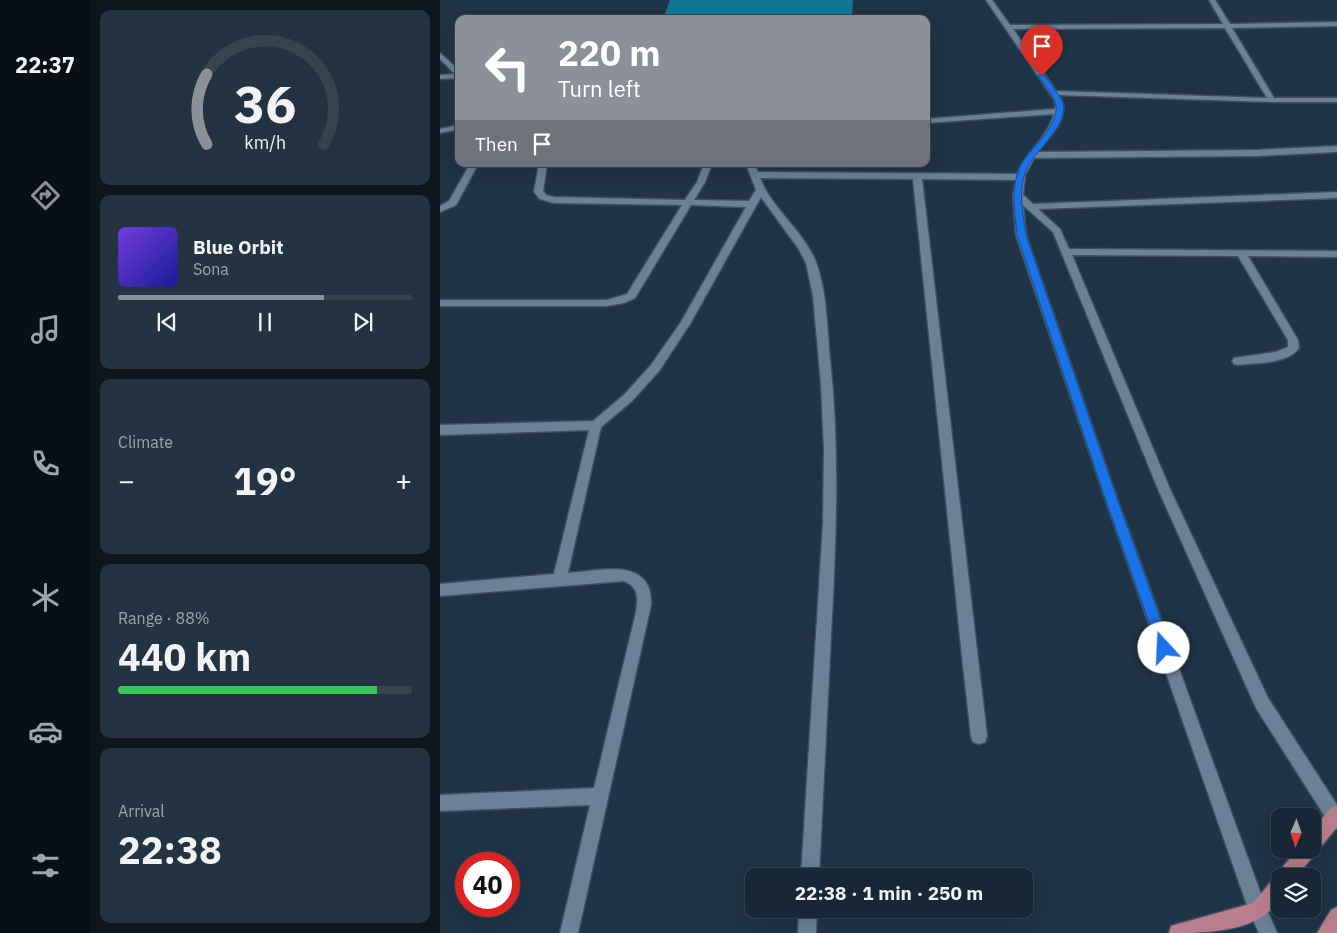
<!DOCTYPE html>
<meta charset="utf-8">
<style>
:root{--surface:#172735;--page:#243341;--text:#f1f3f6;--muted:#9ea5ad;--line:#364450;--accent:#8c9099}
body{margin:0;font-family:"IBM Plex Sans",sans-serif;background:var(--page);color:var(--text);height:100vh;display:flex;flex-direction:column;font-size:19px;white-space:nowrap}
*{box-sizing:border-box;margin:0}
p{font-size:16px;color:var(--muted)}
.icon{flex:none;width:28px;height:28px;fill:none;stroke:currentColor;stroke-width:2;stroke-linecap:round;stroke-linejoin:round}
.map{position:relative;flex:1;overflow:hidden}
.side{display:flex;flex-direction:column;gap:10px;padding:10px;background:#0d151d;width:350px}
.side>*{flex:none}
.hud{position:absolute;left:15px;top:15px;width:475px;height:152px;border-radius:10px;box-shadow:0 5px 20px #0002,0 0 0 1px var(--line);background:#8c9099;color:#fff;overflow:hidden}
.needle{width:32px;rotate:182deg}
.controls{position:absolute;left:831px;top:808px;display:grid;gap:10px}
.controls a{display:grid;place-items:center;width:50px;height:50px;border-radius:10px;background:var(--surface);box-shadow:0 5px 20px #0002,0 0 0 1px var(--line);font-size:25px}
.speed{position:absolute;left:15px;top:852px;display:flex;gap:10px;font-size:25px;font-weight:700;text-align:center}
.speed>*{display:grid;place-content:center;width:65px;height:65px;border-radius:50%;background:var(--surface);box-shadow:0 5px 20px #0002,0 0 0 1px var(--line);line-height:1}
.speed .limit{border:8px solid #d22;background:#fff;color:#111}
.pin{position:absolute;display:grid;place-items:center;width:42px;height:42px;color:#fff;margin:-51px -21px;border-radius:50% 50% 50% 0;rotate:-45deg;box-shadow:0 0 5px #0007}
.pin .icon{rotate:45deg}
.me{position:absolute;width:55px;margin:-28px;rotate:340deg;stroke-linejoin:round;filter:drop-shadow(0 0 4px #0008)}
.turn{display:flex;align-items:center;gap:18px;height:105px;padding:0 20px;font-size:22px}
.turn .icon{width:65px;height:65px;stroke-width:2.5}
.turn b{display:block;font-size:35px;line-height:42px}
.then{display:flex;align-items:center;height:48px;padding:0 20px;background:#0003;gap:10px;font-size:19px}
.big{font-size:38px;font-weight:800;line-height:1.1}
.side .tile{flex:1;display:flex;flex-direction:column;justify-content:center;gap:8px;min-width:0;padding:0 18px;border-radius:10px;background:var(--page)}
.side .dial{align-items:center;gap:0}
.dial svg{height:130px;overflow:visible;fill:none;stroke:var(--line);stroke-width:7;stroke-linecap:round;text-anchor:middle}
.dial text{fill:var(--text);stroke:none}
.song{display:flex;align-items:center;gap:15px}
.cover{width:60px;height:60px;border-radius:8px;background:linear-gradient(135deg,hsl(260 70% 55%),hsl(240 70% 35%))}
.played{height:5px;border-radius:2px;background:linear-gradient(90deg,var(--accent) 70%,var(--line) 70%)}
.keys{display:flex;justify-content:space-around;direction:ltr}
.heat{display:flex;justify-content:space-between;align-items:center;font-size:28px;direction:ltr}
.charge{height:8px;border-radius:4px;background:linear-gradient(90deg,#34c759 88%,var(--line) 0)}
.trip{position:absolute;left:305px;top:868px;width:288px;height:50px;border-radius:10px;background:var(--surface);box-shadow:0 5px 20px #0002,0 0 0 1px var(--line);font-weight:800;line-height:50px;text-align:center}
main{display:flex;flex:1;min-height:0}
.dock{display:flex;flex-direction:column;width:90px;justify-content:space-around;align-items:center;background:#091015;color:var(--muted)}
.dock .icon{width:35px;height:35px}
.dock .on{color:var(--accent)}
.dock b{font-size:22px;color:var(--text)}
.map>svg:first-child{display:block}
</style>
<main>
<nav class="dock">
<b>22:37</b>
<svg class="icon on" aria-label="directions" viewBox="0 0 24 24"><path d="M12 3l9 9-9 9-9-9zM9 14v-3h6M13 9l2 2-2 2"/></svg>
<svg class="icon" aria-label="music" viewBox="0 0 24 24"><path d="M9 18V5l10-2v13"/><circle cx="6" cy="18" r="3"/><circle cx="16" cy="16" r="3"/></svg>
<svg class="icon" aria-label="phone" viewBox="0 0 24 24"><path d="M5 4h4l2 5-3 2q2 4 5 5l2-3 5 2v4C11 20 4 13 5 4z"/></svg>
<svg class="icon" aria-label="climate" viewBox="0 0 24 24"><path d="M12 3v18M4 7l16 10M4 17L20 7"/></svg>
<svg class="icon" aria-label="car" viewBox="0 0 24 24"><path d="M5 17H2v-5l4-1 3-4h7l3 4 3 1v5h-3M9 17h6M6 11h13"/><circle cx="7" cy="17" r="2"/><circle cx="17" cy="17" r="2"/></svg>
<svg class="icon" aria-label="filters" viewBox="0 0 24 24"><path d="M4 7h16M4 17h16"/><circle cx="9" cy="7" r="2"/><circle cx="15" cy="17" r="2"/></svg>
</nav>
<section class="side">
<div class="tile dial"><svg viewBox="0 0 100 80">
<path d="M14 69A42 42 0 1 1 86 69"/>
<path d="M14 69A42 42 0 0 1 14 26" stroke="#8c9099"/>
<text x="50" y="56" font-size="32" font-weight="700">36</text>
<text x="50" y="72" font-size="11">km/h</text>
</svg></div>
<div class="tile">
<div class="song"><i class="cover"></i><div><b>Blue Orbit</b><p>Sona</p></div></div>
<div class="played"></div>
<div class="keys"><svg class="icon" aria-label="previous" viewBox="0 0 24 24"><path d="M18 5L8 12l10 7zM5 5v14"/></svg><svg class="icon" aria-label="pause" viewBox="0 0 24 24"><path d="M8 5v14M16 5v14"/></svg><svg class="icon" aria-label="next" viewBox="0 0 24 24"><path d="M6 5l10 7-10 7zM19 5v14"/></svg></div>
</div>
<div class="tile"><p>Climate</p>
<div class="heat"><a>−</a><b class="big">19°</b><a>+</a></div>
</div>
<div class="tile"><p>Range · 88%</p><b class="big">440 km</b><div class="charge"></div></div>
<div class="tile"><p>Arrival</p><b class="big">22:38</b></div>
</section>
<div class="map">
<svg width="897" height="933" viewBox="0 0 897 933">
<rect width="100%" height="100%" fill="#1f3447"/>
<!-- water -->
<polygon fill="#0e7896" points="230,0 413,0 412,19 223,19"/>
<g fill="none" stroke-linecap="round" stroke-linejoin="round">
<!-- minor casing -->
<g stroke="#3e5060" stroke-width="3">
<g id="minor">
<path d="M546,0H552L570,25L783,24L769,0H775L790,24L897,22V26L792,28L834,98H897V102H832L619,95C633,115 610,137 597,152L817,150L897,146V152L817,156L594,158L585,175L583,195L593,204L897,192V198L598,209L620,229L629,249L897,251V257L808,256L858,340L859,348C848,364 816,363 798,365L794,364L792,361L794,358L836,352L848,347V340L798,256L632,255L730,489L828,698L897,805V829L891,826L816,708L718,489L613,232L583,205L586,235L678,501L826,908L837,933H819L809,911L666,501L576,235L573,195L576,180L482,179L547,736L545,742L539,744L533,742L531,736L523,666L473,179L320,178C332,209 363,230 376,262C387,292 387,328 390,359C400,451 396,543 391,635C387,715 383,796 379,876H361L383,523L384,449L381,384L373,296L366,263L358,248L321,197L250,324L219,371L192,401L161,427L128,573C160,571 213,556 211,605L138,933H120L150,805L0,811V795L154,788L196,612C198,597 199,588 184,581L0,596V584L114,574L149,430L0,435V425L153,421L184,395L211,365L241,322L306,207L251,205L195,298L184,303L167,306H0V300H167L187,294L242,205L114,203L100,199L94,192L99,164H107L103,191L106,195L114,197L245,200L257,182L264,164H272L265,182L254,200L309,201L316,190L306,164H314L318,172L577,174C586,152 608,137 614,114L486,123V119L615,109V101ZM785,28L827,98L616,91L573,29Z"/>
<polygon points="0,53 19,70 19,78 0,79 0,75 15,74 0,59"/>
<polygon points="19,125 19,129 0,133 0,129"/>
<polygon points="30,164 38,164 16,205 0,212 0,206 9,201"/>
<polygon points="359,909 377,909 376,933 358,933"/>
</g>
</g>
<!-- major casing -->
<g stroke="#3e5060" stroke-width="3">
<g id="major">
<path d="M897,806V827L857,876H840C840,883 842,894 839,899C821,933 762,933 729,933L731,926L738,924L813,903L834,878L837,876L840,870L858,849H872V830L891,808Z"/>
<polygon points="897,907 897,933 877,933 891,910"/>
</g>
</g>
<!-- minor -->
<use href="#minor" fill="#6a8197" fill-rule="evenodd"/>
<!-- major -->
<use href="#major" fill="#ba7f8f" fill-rule="evenodd"/>
</g>
<!-- route -->
<path fill="#1a73e8" stroke="#114b97" d="M599,75H604C610,83 617,92 622,100C632,122 597,149 588,166C577,188 583,213 586,235L678,501L731,648L729,652L724,654L720,652L718,648L666,501L577,235C575,213 570,189 580,167C588,149 623,124 615,102C612,93 604,84 598,76Z"/>
</svg>
<div class="controls">
<a><svg class="needle" viewBox="-14 -14 28 28"><path d="M0-13l5 13h-10z" fill="#e53935"/><path d="M0 13l5-13h-10z" fill="#9ea5ad"/></svg></a>
<a><svg class="icon" aria-label="layers" viewBox="0 0 24 24"><path d="M12 4l9 5-9 5-9-5zM3 14l9 5 9-5"/></svg></a>
</div>
<div class="speed"><div class="limit">40</div></div>
<div class="pin" style="left:602px;top:76px;background:#d93025"><svg class="icon" aria-label="arrive" viewBox="0 0 24 24"><path d="M6 21V4h12l-3 4 3 4H6"/></svg></div>
<svg class="me" style="left:724px;top:648px" viewBox="-20 -20 40 40"><circle r="19" fill="#fff"/><path d="M0-13L10 11 0 6-10 11z" fill="#1a73e8"/></svg>
<div class="trip">22:38 · 1 min · 250 m</div>
<div class="hud">
<div class="turn"><svg class="icon" aria-label="left" viewBox="0 0 24 24"><path d="M17 20v-9H6M10 6l-5 5 5 5"/></svg><div><b>220 m</b>Turn left</div></div>
<div class="then">Then<svg class="icon" aria-label="arrive" viewBox="0 0 24 24"><path d="M6 21V4h12l-3 4 3 4H6"/></svg></div>
</div>
</div>
</main>
